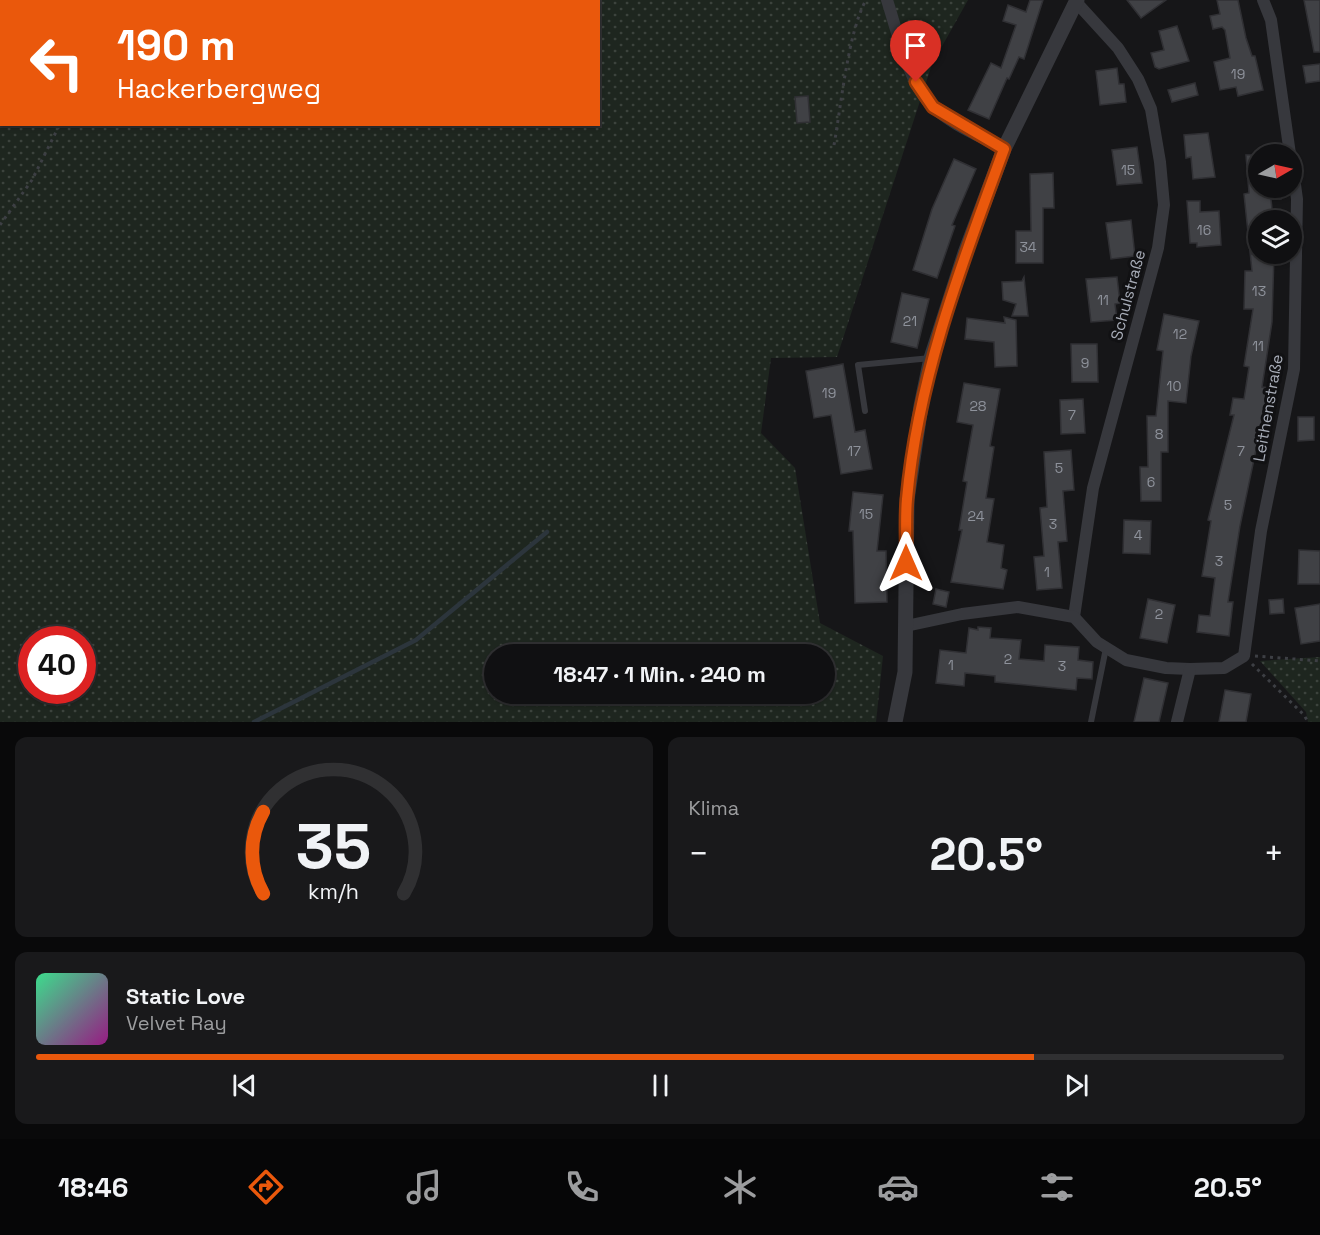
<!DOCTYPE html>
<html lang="de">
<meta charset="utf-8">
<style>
:root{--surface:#101012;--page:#19191b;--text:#f1f3f6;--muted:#9c9d9f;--line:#303032;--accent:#ea580c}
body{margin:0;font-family:"Space Grotesk",sans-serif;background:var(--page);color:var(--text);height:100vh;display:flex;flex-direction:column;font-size:22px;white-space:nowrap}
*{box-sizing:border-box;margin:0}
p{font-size:20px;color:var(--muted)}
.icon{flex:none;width:33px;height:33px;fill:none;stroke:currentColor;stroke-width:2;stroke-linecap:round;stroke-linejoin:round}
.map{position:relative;height:722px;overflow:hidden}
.sheet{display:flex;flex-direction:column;gap:15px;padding:15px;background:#09090a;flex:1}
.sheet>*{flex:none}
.hud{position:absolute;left:0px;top:0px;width:600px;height:126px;box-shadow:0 2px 4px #0004,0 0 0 2px var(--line);background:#ea580c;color:#fff;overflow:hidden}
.needle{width:39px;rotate:81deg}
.tools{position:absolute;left:1248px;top:144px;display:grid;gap:12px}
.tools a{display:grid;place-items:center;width:54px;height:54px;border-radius:50%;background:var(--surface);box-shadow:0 2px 4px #0004,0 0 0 2px var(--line);font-size:30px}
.speed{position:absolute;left:18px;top:626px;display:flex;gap:12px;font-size:30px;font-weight:700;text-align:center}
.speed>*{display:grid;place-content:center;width:78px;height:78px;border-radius:50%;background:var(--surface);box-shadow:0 2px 4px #0004,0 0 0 2px var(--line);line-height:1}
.speed .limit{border:9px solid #d22;background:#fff;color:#111}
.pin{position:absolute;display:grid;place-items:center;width:51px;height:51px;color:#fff;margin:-62px -26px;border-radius:50% 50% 50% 0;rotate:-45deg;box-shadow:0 0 6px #0007}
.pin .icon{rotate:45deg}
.me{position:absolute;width:66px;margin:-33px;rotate:0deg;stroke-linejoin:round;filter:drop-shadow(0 0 4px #0008)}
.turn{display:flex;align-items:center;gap:21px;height:126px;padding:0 18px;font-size:27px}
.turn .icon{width:78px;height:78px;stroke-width:2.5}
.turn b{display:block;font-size:42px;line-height:51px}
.big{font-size:45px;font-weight:600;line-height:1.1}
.sheet .tile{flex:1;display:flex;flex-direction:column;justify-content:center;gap:9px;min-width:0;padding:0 21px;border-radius:12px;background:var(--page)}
.sheet .dial{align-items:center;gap:0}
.dial svg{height:156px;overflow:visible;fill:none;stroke:var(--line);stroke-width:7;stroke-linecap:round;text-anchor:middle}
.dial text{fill:var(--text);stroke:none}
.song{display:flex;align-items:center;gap:18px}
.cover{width:72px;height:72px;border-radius:9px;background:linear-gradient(135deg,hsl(150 70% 55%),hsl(310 70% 35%))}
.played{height:6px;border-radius:3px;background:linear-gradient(90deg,var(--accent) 80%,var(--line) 80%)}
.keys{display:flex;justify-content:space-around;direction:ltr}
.heat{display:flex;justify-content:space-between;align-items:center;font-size:33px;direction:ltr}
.sheet .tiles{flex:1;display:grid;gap:15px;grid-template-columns:1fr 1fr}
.tile:last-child{grid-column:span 2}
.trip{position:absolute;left:484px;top:644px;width:351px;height:60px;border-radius:30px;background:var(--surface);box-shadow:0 2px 4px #0004,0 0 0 2px var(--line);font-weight:600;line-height:60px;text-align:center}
.tabs{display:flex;height:96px;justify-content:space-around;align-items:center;background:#060607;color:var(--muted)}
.tabs .icon{width:42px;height:42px}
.tabs .active{color:var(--accent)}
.tabs b{font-size:27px;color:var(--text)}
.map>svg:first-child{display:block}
</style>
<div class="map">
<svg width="1320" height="722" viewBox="0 0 1320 722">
<defs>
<pattern id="grass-dots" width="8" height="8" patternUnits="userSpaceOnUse" patternTransform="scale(1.5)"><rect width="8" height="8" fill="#1e261f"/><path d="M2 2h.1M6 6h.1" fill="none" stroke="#3c433d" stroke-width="1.8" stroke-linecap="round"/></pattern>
</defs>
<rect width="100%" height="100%" fill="#161618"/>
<!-- grass -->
<g fill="url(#grass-dots)" fill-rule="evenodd">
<path d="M0,0H968L932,64L837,357L771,358L761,433L795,468L820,623L883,656L876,722H0ZM2,2H598V124H2ZM32,639H82V690H32ZM495,654H825V693H495Z"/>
<polygon points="1320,657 1320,722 1308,722 1306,712 1260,661"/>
</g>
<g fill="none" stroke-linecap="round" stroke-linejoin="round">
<!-- stream -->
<polyline stroke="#2c353c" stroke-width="4.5" points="254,722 416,640 547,532"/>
</g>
<!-- building -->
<g fill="#404145" stroke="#303034" stroke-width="1.5">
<polygon points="1030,0 1043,0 1024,59 1019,57 1009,79 1007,78 989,119 968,110 991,63 1001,68 1016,25 1003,21 1008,5 1026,12"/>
<polygon points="1127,0 1166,0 1141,18"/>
<polygon points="1217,0 1238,0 1246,38 1252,56 1255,56 1263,90 1238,96 1236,87 1220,90 1214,62 1230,58 1225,30 1222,27 1213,29 1210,16 1220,14"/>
<polygon points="1304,0 1320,0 1320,52 1314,52"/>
<polygon points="1177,26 1189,61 1159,69 1155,67 1151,53 1164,50 1159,31"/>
<polygon points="1320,64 1320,81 1306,83 1303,66"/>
<polygon points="1117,68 1119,84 1124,84 1126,102 1100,105 1096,71"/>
<polygon points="1195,83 1198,95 1172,102 1168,90"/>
<polygon points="808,96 810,122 797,123 795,97"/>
<polygon points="1208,133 1215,177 1193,179 1191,157 1186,158 1184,135"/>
<polygon points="1137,147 1142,183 1117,185 1112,150"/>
<polygon points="1246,155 1258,155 1258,188 1280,188 1281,199 1271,199 1273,220 1258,220 1258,253 1251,254 1274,254 1272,322 1262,387 1269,388 1240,526 1228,602 1233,602 1229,636 1197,632 1199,615 1210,616 1215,578 1202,576 1211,521 1208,520 1234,415 1230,415 1233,398 1244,399 1249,367 1244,366 1253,309 1244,309 1245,271 1252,271 1244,194 1249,193"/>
<polygon points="954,159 976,169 952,225 955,226 937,278 913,270 932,209"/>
<polygon points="1053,173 1054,208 1043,208 1043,263 1016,263 1016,231 1031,231 1030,174"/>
<polygon points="1187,201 1200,201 1200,212 1219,211 1221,245 1197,247 1197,243 1190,243"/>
<polygon points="1131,220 1135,256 1111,259 1106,223"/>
<polygon points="1024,277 1028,316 1012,316 1016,304 1003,300 1002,282 1022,281"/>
<polygon points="1117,277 1120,303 1115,304 1117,320 1091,322 1086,279"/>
<polygon points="902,293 929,299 917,348 891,342"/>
<polygon points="1164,314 1199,321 1191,356 1186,403 1168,401 1168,452 1161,452 1161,501 1141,501 1140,467 1148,467 1147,416 1156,416 1163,351 1157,350"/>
<polygon points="1004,317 1016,320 1017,366 995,367 994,342 965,339 967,318 1005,323"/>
<polygon points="1071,344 1097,344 1098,382 1072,382"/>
<polygon points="843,364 855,432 865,430 872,469 841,474 831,415 814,418 806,371"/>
<polygon points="964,383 1000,389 990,446 994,447 986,498 994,499 987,542 1004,545 1001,568 1007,570 1003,589 951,582 962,530 959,530 967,482 963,481 973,425 957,422"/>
<polygon points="1083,399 1085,433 1061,434 1060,400"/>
<polygon points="1298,417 1314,417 1314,440 1298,441"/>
<polygon points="1071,450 1074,490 1063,491 1067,541 1058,542 1062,588 1037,590 1034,557 1044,556 1040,508 1047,507 1044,452"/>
<polygon points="853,492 883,495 877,551 886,551 887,602 855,603 853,531 849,531"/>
<polygon points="1124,520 1151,521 1150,554 1123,553"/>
<polygon points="1299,550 1320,551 1320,584 1298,584"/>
<polygon points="936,589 949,592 946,607 933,604"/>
<polygon points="1148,599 1175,605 1167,643 1140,638"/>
<polygon points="1283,599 1284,613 1270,614 1269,600"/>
<polygon points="1320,604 1320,641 1301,644 1295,608"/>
<polygon points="978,627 991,628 990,638 1021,640 1019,659 1044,661 1045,645 1079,647 1078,660 1093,662 1092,679 1077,678 1076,690 995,682 995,676 965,673 964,686 936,683 940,650 966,653 969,628 978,630"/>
<polygon points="1144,678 1168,683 1159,722 1134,722"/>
<polygon points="1225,690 1251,694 1246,722 1219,722"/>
</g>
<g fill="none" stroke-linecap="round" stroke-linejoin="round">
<!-- path -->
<g stroke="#3d3f44" stroke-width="3" stroke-dasharray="3 4.5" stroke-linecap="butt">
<polyline points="101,2 102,0"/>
<path d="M834,145C841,107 848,32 866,0"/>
<polyline points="0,225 32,180 60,124"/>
<polyline points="1255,656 1320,661"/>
<polyline points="1252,664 1304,715 1308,722"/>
</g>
<!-- service -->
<g stroke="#37383d" stroke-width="6">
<polyline points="865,411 858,365 931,358"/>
<polyline points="1091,722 1106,648"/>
</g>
<!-- minor -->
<g stroke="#37383d" stroke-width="12">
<path d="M887,0C897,31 909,84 932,106C952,125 980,136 1004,149"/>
<polyline points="1263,0 1271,20 1290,154"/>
<polyline points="1074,617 1093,488 1158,248 1164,205 1160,162 1151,109 1138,79 1118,48 1076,2"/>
<polyline points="906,626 962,614 1018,607 1074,617 1097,642 1126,660 1166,668 1190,669 1224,668 1244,656 1261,531 1294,369 1297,199 1292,163"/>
<polyline points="1177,722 1190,669"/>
</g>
<!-- tertiary -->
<polyline stroke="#37383d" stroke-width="15" points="895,722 905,672 907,500 921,406 931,358 965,253 1004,149 1077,0"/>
</g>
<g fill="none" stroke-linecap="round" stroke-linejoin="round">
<!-- route casing -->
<g stroke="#983908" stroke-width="15">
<path id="route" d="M906,563C907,542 905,520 907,499C918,377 962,263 1004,149L933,107L916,82"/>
</g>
<!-- route -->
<use href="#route" stroke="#ea580c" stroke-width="10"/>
</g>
<g text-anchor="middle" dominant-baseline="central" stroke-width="6" stroke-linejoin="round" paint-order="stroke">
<!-- number labels -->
<g font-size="14" fill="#8e929b">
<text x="1238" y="74">19</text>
<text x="1128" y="170">15</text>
<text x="1204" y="230">16</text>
<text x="1028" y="247">34</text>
<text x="1259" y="291">13</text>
<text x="1103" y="300">11</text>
<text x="910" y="321">21</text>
<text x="1180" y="334">12</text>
<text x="1258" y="346">11</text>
<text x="1085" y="363">9</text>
<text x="1174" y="386">10</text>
<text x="829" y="393">19</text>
<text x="978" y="406">28</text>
<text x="1072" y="415">7</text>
<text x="1159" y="434">8</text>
<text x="854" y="451">17</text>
<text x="1241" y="451">7</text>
<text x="1059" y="468">5</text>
<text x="1151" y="482">6</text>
<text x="1228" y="505">5</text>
<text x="866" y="514">15</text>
<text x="976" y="516">24</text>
<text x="1053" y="524">3</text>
<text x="1138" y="535">4</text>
<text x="1219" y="561">3</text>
<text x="1047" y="572">1</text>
<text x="1159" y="614">2</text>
<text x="1008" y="659">2</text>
<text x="951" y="665">1</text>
<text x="1062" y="666">3</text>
</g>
<!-- street labels -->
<g font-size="16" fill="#a8adb8" stroke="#111113">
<text transform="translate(1128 295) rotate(-75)">Schulstraße</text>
<text transform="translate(1268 408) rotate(-80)">Leithenstraße</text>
</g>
</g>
</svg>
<div class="tools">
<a><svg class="needle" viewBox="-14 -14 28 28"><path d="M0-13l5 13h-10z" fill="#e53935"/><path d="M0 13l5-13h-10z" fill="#9c9d9f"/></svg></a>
<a><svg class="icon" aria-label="layers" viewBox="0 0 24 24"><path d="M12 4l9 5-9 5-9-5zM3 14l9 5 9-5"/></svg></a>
</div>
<div class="speed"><div class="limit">40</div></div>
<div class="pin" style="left:916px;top:82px;background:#d93025"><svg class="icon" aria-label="arrive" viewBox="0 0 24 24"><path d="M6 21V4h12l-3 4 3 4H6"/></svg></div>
<svg class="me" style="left:906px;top:563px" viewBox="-20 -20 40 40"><path d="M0-17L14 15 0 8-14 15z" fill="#ea580c" stroke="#fff" stroke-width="4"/></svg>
<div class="trip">18:47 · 1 Min. · 240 m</div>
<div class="hud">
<div class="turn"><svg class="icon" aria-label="left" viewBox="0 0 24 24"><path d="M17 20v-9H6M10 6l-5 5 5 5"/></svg><div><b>190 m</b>Hackerbergweg</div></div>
</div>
</div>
<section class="sheet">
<div class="tiles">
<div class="tile dial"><svg viewBox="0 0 100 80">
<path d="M14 69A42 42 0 1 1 86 69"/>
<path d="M14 69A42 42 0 0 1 14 27" stroke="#ea580c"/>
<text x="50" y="56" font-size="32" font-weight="700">35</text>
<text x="50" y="72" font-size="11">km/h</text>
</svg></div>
<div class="tile"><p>Klima</p>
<div class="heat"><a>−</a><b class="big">20.5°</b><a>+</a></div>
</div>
<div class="tile">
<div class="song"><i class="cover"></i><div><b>Static Love</b><p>Velvet Ray</p></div></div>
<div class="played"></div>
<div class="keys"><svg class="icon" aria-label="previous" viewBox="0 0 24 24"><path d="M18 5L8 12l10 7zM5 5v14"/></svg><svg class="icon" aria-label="pause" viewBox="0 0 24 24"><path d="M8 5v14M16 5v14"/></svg><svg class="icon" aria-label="next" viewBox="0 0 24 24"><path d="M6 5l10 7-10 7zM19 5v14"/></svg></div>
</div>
</div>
</section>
<nav class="tabs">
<b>18:46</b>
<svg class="icon active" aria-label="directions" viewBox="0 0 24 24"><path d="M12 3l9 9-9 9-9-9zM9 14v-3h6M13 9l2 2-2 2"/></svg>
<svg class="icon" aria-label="music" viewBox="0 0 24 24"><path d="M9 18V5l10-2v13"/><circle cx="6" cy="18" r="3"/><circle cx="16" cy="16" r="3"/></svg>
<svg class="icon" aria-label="phone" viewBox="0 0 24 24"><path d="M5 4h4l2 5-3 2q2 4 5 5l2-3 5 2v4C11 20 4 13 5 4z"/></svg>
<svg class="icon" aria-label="climate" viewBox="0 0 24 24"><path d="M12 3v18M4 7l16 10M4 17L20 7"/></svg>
<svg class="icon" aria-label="car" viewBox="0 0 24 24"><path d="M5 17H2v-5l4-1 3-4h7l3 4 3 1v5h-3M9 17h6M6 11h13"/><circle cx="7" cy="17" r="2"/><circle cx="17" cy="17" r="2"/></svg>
<svg class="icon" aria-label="filters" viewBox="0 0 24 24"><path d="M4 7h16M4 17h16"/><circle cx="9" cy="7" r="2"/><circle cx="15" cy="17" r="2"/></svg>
<b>20.5°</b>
</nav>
